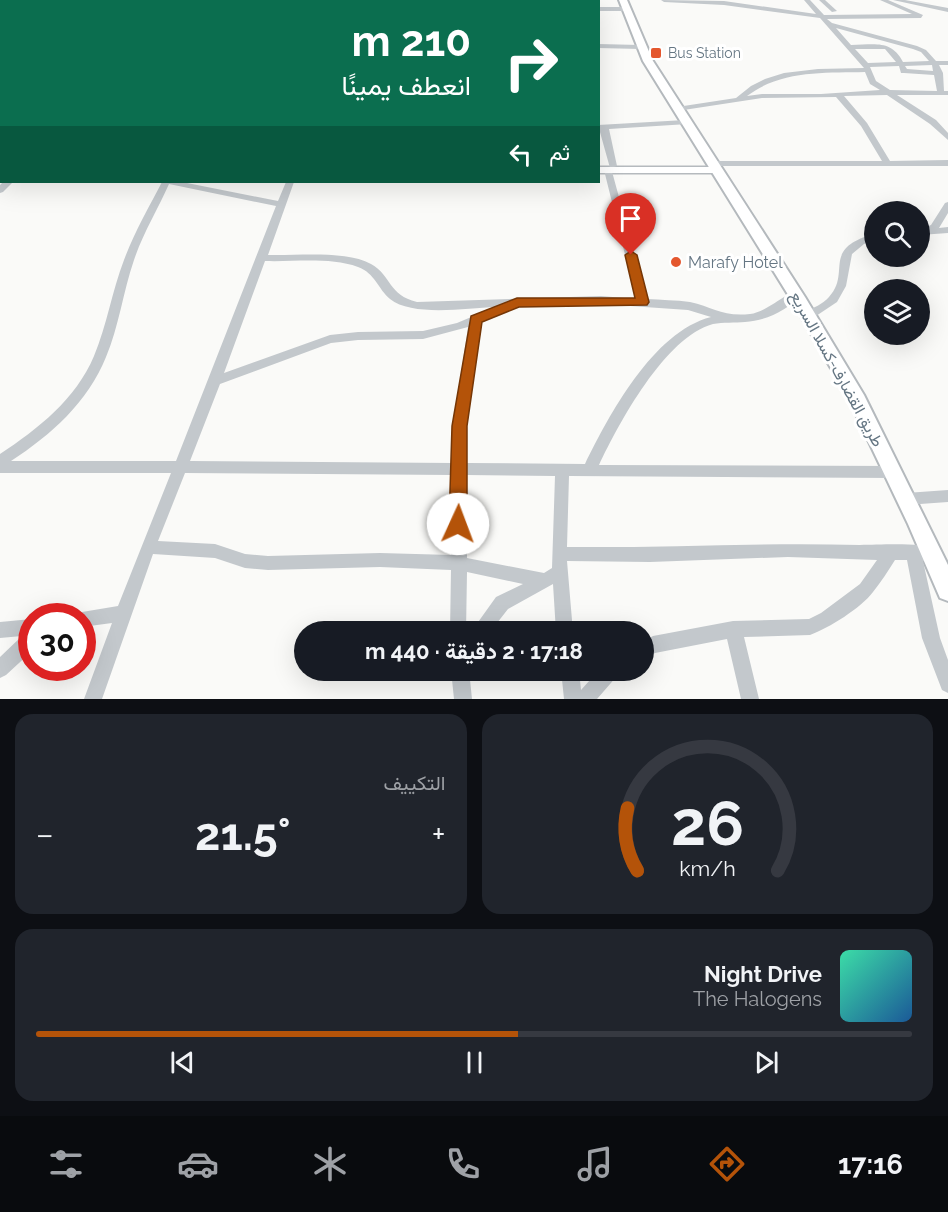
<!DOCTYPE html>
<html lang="ar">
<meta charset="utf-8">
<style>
:root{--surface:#171b24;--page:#20242c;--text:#f1f3f6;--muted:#9ea1a6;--line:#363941;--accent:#b45309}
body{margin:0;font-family:Raleway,Vazirmatn,sans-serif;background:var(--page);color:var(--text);direction:rtl;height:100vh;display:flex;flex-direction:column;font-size:22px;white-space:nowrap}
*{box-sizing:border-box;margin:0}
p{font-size:20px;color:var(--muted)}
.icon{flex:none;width:33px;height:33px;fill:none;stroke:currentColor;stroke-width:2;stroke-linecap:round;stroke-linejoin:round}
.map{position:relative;height:699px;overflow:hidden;direction:ltr}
.drawer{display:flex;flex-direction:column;gap:15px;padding:15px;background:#0d0f14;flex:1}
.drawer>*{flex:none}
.guide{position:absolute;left:0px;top:0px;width:600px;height:183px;box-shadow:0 6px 24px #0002;direction:rtl;background:#0b6e4f;color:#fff;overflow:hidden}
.buttons{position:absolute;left:864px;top:201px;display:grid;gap:12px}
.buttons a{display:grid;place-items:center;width:66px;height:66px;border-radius:50%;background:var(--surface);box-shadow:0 6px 24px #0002;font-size:30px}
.speed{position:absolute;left:18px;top:603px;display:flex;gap:12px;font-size:30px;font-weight:700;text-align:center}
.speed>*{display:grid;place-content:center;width:78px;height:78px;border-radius:50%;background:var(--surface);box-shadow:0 6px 24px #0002;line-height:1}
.speed .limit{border:9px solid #d22;background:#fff;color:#111}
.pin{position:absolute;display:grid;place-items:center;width:51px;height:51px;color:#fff;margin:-62px -26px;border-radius:50% 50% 50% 0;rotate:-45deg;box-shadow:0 0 6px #0007}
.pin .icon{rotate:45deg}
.me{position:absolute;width:66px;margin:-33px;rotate:2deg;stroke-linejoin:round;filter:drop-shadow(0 0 4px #0008)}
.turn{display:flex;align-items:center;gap:21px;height:126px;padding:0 30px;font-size:27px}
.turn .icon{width:78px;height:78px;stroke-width:2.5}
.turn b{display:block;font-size:42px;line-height:51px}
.then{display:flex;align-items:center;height:57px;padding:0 30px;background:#0003;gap:12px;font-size:22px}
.big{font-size:45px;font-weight:700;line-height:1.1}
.drawer .tile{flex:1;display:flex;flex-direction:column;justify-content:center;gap:9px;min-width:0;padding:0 21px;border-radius:18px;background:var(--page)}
.drawer .dial{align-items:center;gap:0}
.dial svg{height:156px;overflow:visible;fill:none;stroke:var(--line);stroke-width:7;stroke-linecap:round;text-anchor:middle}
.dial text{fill:var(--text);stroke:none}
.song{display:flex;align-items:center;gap:18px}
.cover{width:72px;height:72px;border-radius:9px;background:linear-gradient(135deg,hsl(160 70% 55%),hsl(210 70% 35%))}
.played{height:6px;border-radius:3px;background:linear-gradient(90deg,var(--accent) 55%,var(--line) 55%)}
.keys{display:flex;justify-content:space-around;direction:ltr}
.heat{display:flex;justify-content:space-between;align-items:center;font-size:33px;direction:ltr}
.drawer .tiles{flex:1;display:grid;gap:15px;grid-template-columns:1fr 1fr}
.tile:last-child{grid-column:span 2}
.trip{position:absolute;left:294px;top:621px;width:360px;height:60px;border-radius:30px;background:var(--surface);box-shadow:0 6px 24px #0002;font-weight:700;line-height:60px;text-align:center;direction:rtl}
.tab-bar{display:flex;height:96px;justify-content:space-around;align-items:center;background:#090b0e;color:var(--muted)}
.tab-bar .icon{width:42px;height:42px}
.tab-bar .current{color:var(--accent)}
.tab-bar b{font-size:27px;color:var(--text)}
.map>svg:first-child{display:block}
</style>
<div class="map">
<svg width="948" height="699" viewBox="0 0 948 699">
<rect width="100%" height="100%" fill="#fafaf8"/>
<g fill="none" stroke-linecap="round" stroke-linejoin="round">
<!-- major casing -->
<g stroke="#b5babe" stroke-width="3">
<g id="major">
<polygon points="598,167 716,167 722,170 716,173 598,173"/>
<rect x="0" y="175" width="2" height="6"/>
</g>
</g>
<!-- highway casing -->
<g stroke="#b4b9bd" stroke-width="4">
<polygon id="highway" points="619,0 627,0 653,61 805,297 864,395 948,565 948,601 940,598 908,524 847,396 792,301 643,61"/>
</g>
<!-- minor -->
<g fill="#c3c8cc" fill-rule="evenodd">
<polygon points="0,0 107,0 0,3"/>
<polygon points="142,0 148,0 140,2"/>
<polygon points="171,0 177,0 170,2"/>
<polygon points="201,0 205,0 206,1 199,2"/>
<polygon points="230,0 236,0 229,2"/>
<polygon points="264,0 270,0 263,2"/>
<polygon points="355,0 361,0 354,2"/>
<rect x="444" y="0" width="6" height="2"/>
<rect x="476" y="0" width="6" height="2"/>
<rect x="511" y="0" width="6" height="2"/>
<rect x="555" y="0" width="6" height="2"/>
<path d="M661,0L724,1L816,14L804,0H810L824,15L912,14L880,0H888L923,15L921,18L827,19L832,23L917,46L926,50L936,61H948V65H939L943,73L944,91H948V95H897L936,120L948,133V140L930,124L887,95L844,96L867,123L890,161L948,160V166H709L708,164L712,161H882L861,126L836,97L762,98L677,111L673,109L677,107L736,98L751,86L765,79L784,73L818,69L864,68L820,18L724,5L664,2ZM836,28L913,49L921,52L929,61L903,62C891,39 874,45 851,45ZM855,49H885L896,62L868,63ZM932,65L933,71L907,69L905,66ZM899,66L901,73H904L934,75L937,91L890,90L876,81L870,67ZM865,72L870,84L880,90L821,94H762L747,96C781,70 825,73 865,72Z"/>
<polygon points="819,0 825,0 837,11 832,12"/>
<polygon points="893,0 905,0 948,8 948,12"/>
<polygon points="598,7 626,7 629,9 626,11 598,11"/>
<rect x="0" y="18" width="2" height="4"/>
<rect x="0" y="27" width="2" height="4"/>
<rect x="0" y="40" width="2" height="4"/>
<polygon points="598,44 640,45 643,47 640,49 598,48"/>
<polygon points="0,50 2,50 0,55"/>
<rect x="0" y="69" width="2" height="4"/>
<rect x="0" y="84" width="2" height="4"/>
<polygon points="0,98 2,98 0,103"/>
<rect x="0" y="120" width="2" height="4"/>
<path d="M685,120H688V124L609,129L617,166L611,168L647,299C661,300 676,300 690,302C713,307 723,317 750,314C768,312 789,289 800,291L802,294C788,310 766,321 745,322C735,323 723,322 713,324C665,337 619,423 599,465L894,466L899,468L901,472L899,476L894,478L569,476L567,547C665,548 762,542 860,545C880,545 920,542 938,549L940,554L938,559L923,561L940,638L948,660V693L942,690L922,638L907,560H895C888,571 881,582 873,592C861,608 829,628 810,635L744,637L759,699H741L727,639L655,653L644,659V641L653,636L733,621L809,619L821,613L860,584L877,560L788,557L650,562L567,561L573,632H556L553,584L508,609L490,632H471L496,597L523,584L467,572L466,632H450L451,570L380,567L268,570L245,568L215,558L153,554L102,699H84L112,623L82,627V616H75L76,613L118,606L171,473H0V454C38,429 76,399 94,356C107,325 112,291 124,260C134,233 149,207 162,182H182L278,201L286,182H294L268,255C297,256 345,250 371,264C392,276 388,295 417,302L601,296L636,299L604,170L610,168L598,125ZM169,184L276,206L176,461H11C51,435 88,402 106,357C119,326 123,292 134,260C143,233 158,209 169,184ZM265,261C295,262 330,257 358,267C375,273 378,289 390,299C412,317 467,308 495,307L457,323L423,331L358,332L330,335L224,373ZM601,304L688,310L711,317C653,332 609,415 585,464L467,463V426L480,322L513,307ZM468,327L453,426V463L190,461L220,384L331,343L358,340L423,339ZM185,473L452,475L451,555L380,553L268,556L245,554L215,544L158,541ZM467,475L555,476L552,568L544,573L467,558Z"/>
<polygon points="3,182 13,182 3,192 0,193 0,185"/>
<polygon points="948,202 948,213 939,228 948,227 948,233 920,235 920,229 931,225 945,203"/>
<path d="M874,234V240L864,244L852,254L846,286L837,302L813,318H805L803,315L805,312C813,308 823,304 829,297C852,272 820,249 874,234Z"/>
<polygon points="948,490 948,502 906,505 901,503 899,499 901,495 906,493"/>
<polygon points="32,619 32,651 6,675 0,678 0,657 22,636 0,638 0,622"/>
<polygon points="451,670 469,670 472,699 454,699"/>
<polygon points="561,670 579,670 581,690 599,670 620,670 617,676 597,699 564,699"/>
</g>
<!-- major -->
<use href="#major" fill="#fff" fill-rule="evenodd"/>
<!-- highway -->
<use href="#highway" fill="#fff" fill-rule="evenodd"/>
</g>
<!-- route -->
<polygon fill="#b45309" stroke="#753606" stroke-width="1.5" points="631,251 637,255 649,302 647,305 519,307 482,322 467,426 467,524 464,529 458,532 452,529 449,524 452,426 471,316 517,298 635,298 625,255"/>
<!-- markers -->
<g fill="#e4572e" stroke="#fff" stroke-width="2">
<rect x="650" y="47" width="12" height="12" rx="3"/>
<circle cx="676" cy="262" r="6"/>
</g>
<g text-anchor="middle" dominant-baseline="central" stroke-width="6" stroke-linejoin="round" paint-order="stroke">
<!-- far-poi labels -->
<g font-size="14" fill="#657683" stroke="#fff" text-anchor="start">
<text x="668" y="53">Bus Station</text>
</g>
<!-- poi labels -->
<g font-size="16" fill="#657683" stroke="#fff" text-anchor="start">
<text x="688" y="262">Marafy Hotel</text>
</g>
<!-- street labels -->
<g font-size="16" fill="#657683" stroke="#fff">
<text transform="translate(837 369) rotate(61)">طريق القضارف-كسلا السريع</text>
</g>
</g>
</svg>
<div class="buttons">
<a><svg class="icon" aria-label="search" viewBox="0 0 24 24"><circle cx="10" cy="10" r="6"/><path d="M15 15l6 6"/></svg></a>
<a><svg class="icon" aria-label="layers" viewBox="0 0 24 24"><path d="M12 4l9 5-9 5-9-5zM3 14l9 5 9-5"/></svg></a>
</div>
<div class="speed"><div class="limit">30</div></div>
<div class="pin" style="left:631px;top:255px;background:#d93025"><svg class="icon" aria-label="arrive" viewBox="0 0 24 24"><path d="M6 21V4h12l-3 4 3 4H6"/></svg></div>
<svg class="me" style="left:458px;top:524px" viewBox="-20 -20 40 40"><circle r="19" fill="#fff"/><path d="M0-13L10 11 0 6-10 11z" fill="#b45309"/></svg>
<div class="trip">17:18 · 2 دقيقة · 440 m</div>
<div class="guide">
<div class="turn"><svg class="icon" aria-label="right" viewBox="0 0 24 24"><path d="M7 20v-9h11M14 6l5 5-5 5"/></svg><div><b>210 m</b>انعطف يمينًا</div></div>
<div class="then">ثم<svg class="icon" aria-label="left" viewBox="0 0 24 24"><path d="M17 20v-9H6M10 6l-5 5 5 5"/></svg></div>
</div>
</div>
<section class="drawer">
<div class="tiles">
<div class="tile dial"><svg viewBox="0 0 100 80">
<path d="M14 69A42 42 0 1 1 86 69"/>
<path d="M14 69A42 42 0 0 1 9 37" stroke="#b45309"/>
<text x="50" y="56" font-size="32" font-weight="700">26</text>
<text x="50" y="72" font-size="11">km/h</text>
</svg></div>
<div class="tile"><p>التكييف</p>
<div class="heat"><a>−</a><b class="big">21.5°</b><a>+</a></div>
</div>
<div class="tile">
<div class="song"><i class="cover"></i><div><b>Night Drive</b><p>The Halogens</p></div></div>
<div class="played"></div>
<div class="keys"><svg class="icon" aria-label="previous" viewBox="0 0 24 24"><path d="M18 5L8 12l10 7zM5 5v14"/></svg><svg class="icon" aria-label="pause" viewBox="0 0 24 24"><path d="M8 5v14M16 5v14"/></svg><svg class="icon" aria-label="next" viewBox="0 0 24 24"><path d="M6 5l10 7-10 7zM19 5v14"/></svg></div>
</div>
</div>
</section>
<nav class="tab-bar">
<b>17:16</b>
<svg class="icon current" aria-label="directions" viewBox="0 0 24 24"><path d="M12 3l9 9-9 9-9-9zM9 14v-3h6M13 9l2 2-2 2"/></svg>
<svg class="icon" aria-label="music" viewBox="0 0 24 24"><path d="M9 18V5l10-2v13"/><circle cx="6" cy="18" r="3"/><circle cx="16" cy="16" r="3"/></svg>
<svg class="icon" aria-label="phone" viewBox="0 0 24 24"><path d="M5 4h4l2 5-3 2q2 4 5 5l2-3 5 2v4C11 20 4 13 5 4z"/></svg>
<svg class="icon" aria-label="climate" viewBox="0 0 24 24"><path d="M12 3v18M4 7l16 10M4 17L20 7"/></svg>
<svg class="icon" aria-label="car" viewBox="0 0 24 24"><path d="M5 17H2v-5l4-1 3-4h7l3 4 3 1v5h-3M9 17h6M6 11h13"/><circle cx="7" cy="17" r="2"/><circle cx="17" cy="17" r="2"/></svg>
<svg class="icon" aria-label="filters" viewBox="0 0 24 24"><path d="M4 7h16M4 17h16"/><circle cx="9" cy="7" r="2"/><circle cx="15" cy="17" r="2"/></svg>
</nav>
